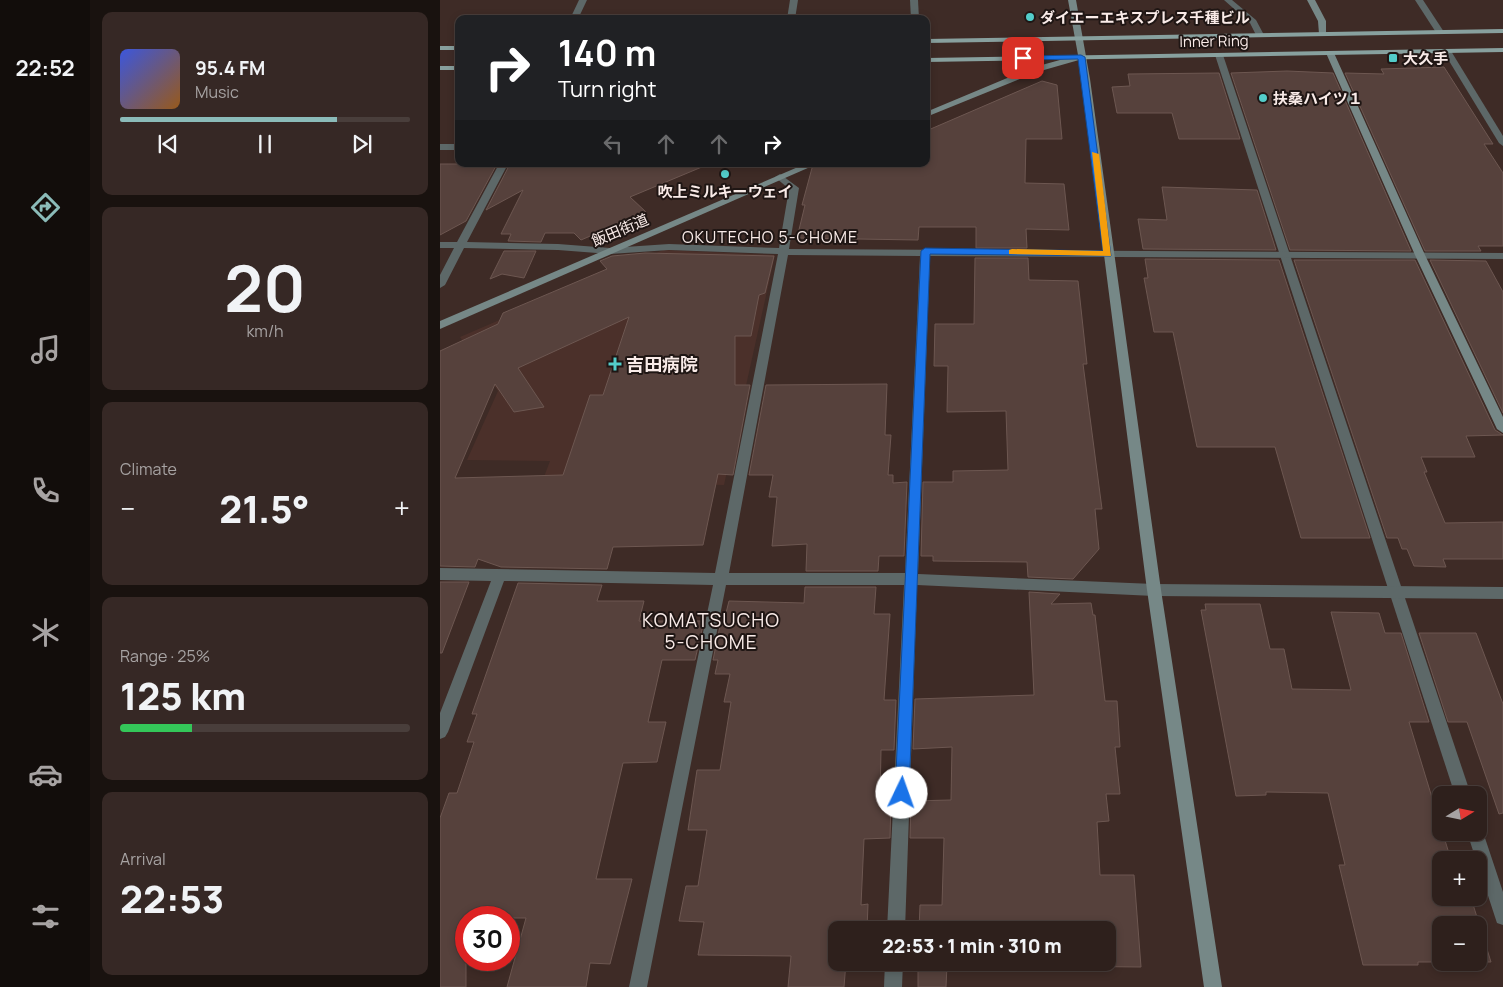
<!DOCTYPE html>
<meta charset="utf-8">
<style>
:root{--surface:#2e201c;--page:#362825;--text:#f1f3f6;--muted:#a7a3a3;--line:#493e3b;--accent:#8bbbb9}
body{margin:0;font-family:Manrope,"Noto Sans JP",sans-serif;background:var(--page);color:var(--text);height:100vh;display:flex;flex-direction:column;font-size:19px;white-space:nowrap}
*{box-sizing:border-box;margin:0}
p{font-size:16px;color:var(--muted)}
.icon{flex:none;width:28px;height:28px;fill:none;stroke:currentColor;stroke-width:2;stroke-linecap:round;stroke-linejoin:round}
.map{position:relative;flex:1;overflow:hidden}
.details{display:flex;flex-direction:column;gap:12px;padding:12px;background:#19120f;width:350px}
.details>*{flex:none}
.banner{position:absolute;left:15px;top:15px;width:475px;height:152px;border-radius:10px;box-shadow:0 2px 8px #0003,0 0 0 1px var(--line);background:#202124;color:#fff;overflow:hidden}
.needle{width:32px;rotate:80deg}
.controls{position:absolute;left:992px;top:786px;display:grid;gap:10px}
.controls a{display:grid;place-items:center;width:55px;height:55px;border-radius:10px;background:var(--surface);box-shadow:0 2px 8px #0003,0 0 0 1px var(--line);font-size:25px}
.speed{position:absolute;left:15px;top:906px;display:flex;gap:10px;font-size:25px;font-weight:700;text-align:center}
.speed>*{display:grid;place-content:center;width:65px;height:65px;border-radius:50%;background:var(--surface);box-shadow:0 2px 8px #0003,0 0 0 1px var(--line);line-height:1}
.speed .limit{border:8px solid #d22;background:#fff;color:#111}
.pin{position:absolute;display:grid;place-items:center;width:42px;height:42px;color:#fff;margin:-21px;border-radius:10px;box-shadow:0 2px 8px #0006}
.me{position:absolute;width:55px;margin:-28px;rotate:3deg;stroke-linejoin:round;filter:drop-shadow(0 0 4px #0008)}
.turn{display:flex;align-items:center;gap:18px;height:105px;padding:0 20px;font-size:22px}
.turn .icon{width:65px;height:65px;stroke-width:2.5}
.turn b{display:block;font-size:35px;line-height:42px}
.lanes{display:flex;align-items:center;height:48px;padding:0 20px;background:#0003;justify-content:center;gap:25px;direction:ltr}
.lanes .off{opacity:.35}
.big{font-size:38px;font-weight:800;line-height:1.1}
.details .card{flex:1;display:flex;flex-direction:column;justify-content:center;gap:8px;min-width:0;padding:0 18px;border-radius:10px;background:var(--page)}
.details .dial{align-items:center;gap:0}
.dial b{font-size:65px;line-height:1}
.song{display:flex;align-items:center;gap:15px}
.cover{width:60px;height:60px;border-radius:8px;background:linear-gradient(135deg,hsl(230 70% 55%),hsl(30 70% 35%))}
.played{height:5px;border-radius:2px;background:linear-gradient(90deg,var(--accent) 75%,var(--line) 75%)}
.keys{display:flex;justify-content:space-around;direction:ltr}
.heat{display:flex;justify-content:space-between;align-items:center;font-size:28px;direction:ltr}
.charge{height:8px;border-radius:4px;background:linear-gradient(90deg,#34c759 25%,var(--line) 0)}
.trip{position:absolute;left:388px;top:921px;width:288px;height:50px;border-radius:10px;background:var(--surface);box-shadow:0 2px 8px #0003,0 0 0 1px var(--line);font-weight:800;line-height:50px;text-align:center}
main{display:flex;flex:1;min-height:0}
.tab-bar{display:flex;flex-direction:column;width:90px;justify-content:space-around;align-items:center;background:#120d0b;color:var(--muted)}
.tab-bar .icon{width:35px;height:35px}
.tab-bar .on{color:var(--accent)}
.tab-bar b{font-size:22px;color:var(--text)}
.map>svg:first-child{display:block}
</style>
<main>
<nav class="tab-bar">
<b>22:52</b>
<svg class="icon on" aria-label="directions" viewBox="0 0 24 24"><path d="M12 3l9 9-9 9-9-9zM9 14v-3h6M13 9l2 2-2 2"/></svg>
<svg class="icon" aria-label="music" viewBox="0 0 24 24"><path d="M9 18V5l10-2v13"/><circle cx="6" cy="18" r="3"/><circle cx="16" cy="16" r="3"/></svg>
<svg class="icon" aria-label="phone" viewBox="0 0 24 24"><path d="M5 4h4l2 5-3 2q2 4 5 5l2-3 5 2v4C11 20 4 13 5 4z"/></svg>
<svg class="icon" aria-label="climate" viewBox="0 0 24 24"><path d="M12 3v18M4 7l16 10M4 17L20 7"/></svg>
<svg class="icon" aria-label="car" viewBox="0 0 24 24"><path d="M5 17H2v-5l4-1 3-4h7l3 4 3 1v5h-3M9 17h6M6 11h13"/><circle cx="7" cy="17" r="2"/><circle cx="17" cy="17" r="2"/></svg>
<svg class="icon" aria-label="filters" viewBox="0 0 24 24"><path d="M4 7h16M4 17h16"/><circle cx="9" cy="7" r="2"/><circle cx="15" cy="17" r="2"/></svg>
</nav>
<section class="details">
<div class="card">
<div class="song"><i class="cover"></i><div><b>95.4 FM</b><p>Music</p></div></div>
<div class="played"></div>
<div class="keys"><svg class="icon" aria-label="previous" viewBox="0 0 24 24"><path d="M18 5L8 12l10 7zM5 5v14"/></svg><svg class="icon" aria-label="pause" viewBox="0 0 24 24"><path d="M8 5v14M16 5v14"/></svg><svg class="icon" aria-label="next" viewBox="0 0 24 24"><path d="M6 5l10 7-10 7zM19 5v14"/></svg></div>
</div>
<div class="card dial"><b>20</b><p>km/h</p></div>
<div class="card"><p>Climate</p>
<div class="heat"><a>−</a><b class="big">21.5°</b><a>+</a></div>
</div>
<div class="card"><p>Range · 25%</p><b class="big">125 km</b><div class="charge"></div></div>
<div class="card"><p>Arrival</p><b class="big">22:53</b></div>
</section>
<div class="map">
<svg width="1063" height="987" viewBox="0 0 1063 987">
<rect width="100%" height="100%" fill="#3e2b26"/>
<!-- built -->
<polygon fill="#4b302a" points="223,250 335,255 284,485 165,483 97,495 110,461 27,460 58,391 20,337"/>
<!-- building -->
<g fill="#56413c" stroke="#6d5751" fill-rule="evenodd">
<polygon points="1004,67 1053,144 1044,144 1063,173 1063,246 1038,246 1041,251 985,251 905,73 944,74 941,69"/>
<polygon points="847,71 893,73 971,251 850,250 791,73"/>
<polygon points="779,73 800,139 739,139 732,113 677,113 672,87 690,86 688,74"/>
<polygon points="602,81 617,85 622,139 586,139 585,183 624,184 629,230 586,229 587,248 536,248 536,227 479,227 478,240 357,238 365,205 362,205 372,168 379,164 486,164 486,131"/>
<polygon points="0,164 57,164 26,221 0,235"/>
<polygon points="70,164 269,164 190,197 206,212 141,240 134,233 105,233 101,242 68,241 71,234 61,234 83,190 46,210"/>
<polygon points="722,187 817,190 836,250 703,249 698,219 727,220"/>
<polygon points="64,251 96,251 84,278 62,274 50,279"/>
<path d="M205,253L334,256L325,293L319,295L311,336H295V385H310L293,475L278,474L263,545L173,547L167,569L61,567L38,559L35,567L0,566V351L58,324L63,313L167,269L160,261L172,256ZM189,317L163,395H150L123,475L15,478L55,384L74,412L104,407L78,368Z"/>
<polygon points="535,258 588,258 589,280 638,281 647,364 643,364 662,509 655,509 659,549 633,579 588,577 587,562 493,561 493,556 481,556 483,482 513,482 513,471 568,470 566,411 507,412 508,366 494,366 495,324 534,324"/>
<polygon points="705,259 839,260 930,538 861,538 835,447 757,447 733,332 714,332 704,278 708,278"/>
<polygon points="854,260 975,260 1055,430 1063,435 1026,436 1035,457 981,457 987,472 984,472 1005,523 1063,522 1063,559 1003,559 1006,567 974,566 967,549 962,549 958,538 947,538"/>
<polygon points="990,260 1046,261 1063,292 1063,413"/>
<polygon points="447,384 445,435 451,435 448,475 453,475 453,483 467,482 464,556 439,556 438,571 366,571 367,544 332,546 337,497 329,497 333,475 309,475 326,385"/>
<polygon points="0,582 29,582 2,653 0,653"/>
<polygon points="78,583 162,585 157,601 204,601 199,621 264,621 255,660 222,660 208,722 226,722 217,762 183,763 156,879 192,879 170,964 150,963 146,987 67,987 86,918 26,918 26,987 0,987 0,818 9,793 17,793 34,742 27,742 37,714 32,714"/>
<polygon points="365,587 436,587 434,614 450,614 444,700 456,700 454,750 441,750 440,801 451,801 450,838 424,839 421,905 428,904 427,930 396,930 396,962 406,962 404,987 348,987 351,956 258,955 264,922 239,921 246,886 258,886 267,830 248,830 257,770 280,770 291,702 284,702 290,674 275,674 278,660 273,660 281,621 284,621 289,601 364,603"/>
<polygon points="589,592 620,594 611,604 651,603 653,615 655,615 665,701 677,701 680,747 675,747 680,794 666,794 669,821 657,822 660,875 694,875 701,967 507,965 506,987 478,987 478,962 666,962 666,930 479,930 480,905 502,905 504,838 470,838 471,801 511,800 512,747 473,749 475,699 594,695"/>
<polygon points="765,604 820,604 830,649 844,649 852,689 911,690 891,612 939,613 945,633 961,633 989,722 969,722 1011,860 1001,860 1001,898 1031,898 1051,962 1039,962 1039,925 1001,925 1001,962 978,962 978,965 923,965 899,865 905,865 888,793 826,792 826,795 796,796 761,610 766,610"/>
<polygon points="979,633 1036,633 1063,704 1063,813 1059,814 1027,722 1008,722"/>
</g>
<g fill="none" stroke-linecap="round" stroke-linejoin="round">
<!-- lane -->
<g fill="#5d6868" fill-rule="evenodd">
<polygon points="1004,49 1011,51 1063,136 1063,146 1059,143 1003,51"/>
<polygon points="776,53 783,55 1031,795 1015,795 775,55"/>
<rect x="0" y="144" width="19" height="6"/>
<polygon points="1039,826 1043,832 1063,892 1063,925 1057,923 1055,917 1039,868 1039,860 1036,860 1027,832 1039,832"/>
</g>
<!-- street -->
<g fill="#5d6868" fill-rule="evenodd">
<polygon points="139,0 147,0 138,19 130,19"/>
<polygon points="350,0 358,0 355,19 347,19"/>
<polygon points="470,0 478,0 479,19 471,19"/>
<polygon points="784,0 792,0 816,20 824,35 823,37 817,37 810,23"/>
<polygon points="975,0 983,0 1004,32 1003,34 997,34"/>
<path d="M59,164H68L27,242L118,244L170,248L229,244L339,248L349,189L335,177L340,174L359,188L349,249L1063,253V259L490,256L478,574L714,584L1063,587V599L714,596L477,585L465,930H447L464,585H286L207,987H189L273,585L64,581L8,732L5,737L0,739V713L51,581L0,580V568L275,573L338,254L229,250L170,254L118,250L24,248L5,285L0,288V275L14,248H0V242H17ZM348,255L480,256L465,573H289Z"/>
<polygon points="445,962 463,962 462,987 444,987"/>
</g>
<!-- secondary -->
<g fill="#768887" fill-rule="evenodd">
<polygon points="628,0 636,0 650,79 721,590 782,987 764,987 707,590 639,60 597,72 486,117 486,112 591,68 638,55"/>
<polygon points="867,0 875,0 886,21 886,36 879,34 878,21"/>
<polygon points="887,51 894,53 985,255 1063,417 1063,433 1057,429 975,255 886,53"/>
<polygon points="365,164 377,164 0,329 0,321"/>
</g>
<!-- primary -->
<g fill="#88a09e" fill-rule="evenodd">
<polygon points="1063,29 1063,33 486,43 486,39"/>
<rect x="0" y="46" width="19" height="4"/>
<polygon points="1063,48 1063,52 486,62 486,58"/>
<rect x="0" y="66" width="19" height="4"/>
</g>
</g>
<!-- route -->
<polygon fill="#1a73e8" stroke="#114b97" points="641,55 645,57 671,256 490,254 469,793 467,798 462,800 457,798 455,793 481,251 485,248 663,251 638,59 583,60 580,58 583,56"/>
<!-- slow -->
<polygon fill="#f59e0b" points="652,152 659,154 671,256 569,254 569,250 572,249 663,251"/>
<!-- markers -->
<g fill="#53cdca" stroke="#1f1614" stroke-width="2">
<circle cx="590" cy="17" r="5"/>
<rect x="948" y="53" width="10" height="10" rx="2.5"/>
<circle cx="823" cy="98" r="5"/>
<circle cx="285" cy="174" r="5"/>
<path d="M172.5 356.5h5v5h5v5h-5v5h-5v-5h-5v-5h5z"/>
</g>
<g text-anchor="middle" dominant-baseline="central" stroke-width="4" stroke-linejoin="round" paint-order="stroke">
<!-- far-poi labels -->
<g font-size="15" font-weight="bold" fill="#f9ebe8" stroke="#1f1614" text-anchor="start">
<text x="600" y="17">ダイエーエキスプレス千種ビル</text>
<text x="963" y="58">大久手</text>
<text x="833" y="98">扶桑ハイツ１</text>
<text x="285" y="191" text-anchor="middle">吹上ミルキーウェイ</text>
</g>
<!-- far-street labels -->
<g font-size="15" fill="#f9ebe8" stroke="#1f1614">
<text transform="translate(774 41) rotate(-1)">Inner Ring</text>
<text transform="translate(180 230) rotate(-23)">飯田街道</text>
</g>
<!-- far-neighbourhood labels -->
<g font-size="16" letter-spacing="1" fill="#f9ebe8" stroke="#1f1614">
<text x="330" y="237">OKUTECHO 5-CHOME</text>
</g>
<!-- poi labels -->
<g font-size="18" font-weight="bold" fill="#f9ebe8" stroke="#1f1614" text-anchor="start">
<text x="186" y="364">吉田病院</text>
</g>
<!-- neighbourhood labels -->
<g font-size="19" letter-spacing="1" fill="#f9ebe8" stroke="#1f1614">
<text x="271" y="620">KOMATSUCHO<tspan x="271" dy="22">5-CHOME</tspan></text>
</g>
</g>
</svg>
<div class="controls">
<a><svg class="needle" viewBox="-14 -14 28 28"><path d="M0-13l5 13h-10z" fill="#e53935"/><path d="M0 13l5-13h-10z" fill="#a7a3a3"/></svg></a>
<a>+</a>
<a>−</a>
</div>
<div class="speed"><div class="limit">30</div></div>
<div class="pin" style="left:583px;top:58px;background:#d93025"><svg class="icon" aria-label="arrive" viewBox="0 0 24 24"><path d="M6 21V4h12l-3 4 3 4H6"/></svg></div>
<svg class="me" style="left:462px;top:793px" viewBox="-20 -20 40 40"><circle r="19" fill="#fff"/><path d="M0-13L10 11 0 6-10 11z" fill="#1a73e8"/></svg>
<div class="trip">22:53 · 1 min · 310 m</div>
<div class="banner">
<div class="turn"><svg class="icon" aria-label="right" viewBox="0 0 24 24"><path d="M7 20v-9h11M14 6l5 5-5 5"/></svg><div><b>140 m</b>Turn right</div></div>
<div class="lanes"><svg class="icon off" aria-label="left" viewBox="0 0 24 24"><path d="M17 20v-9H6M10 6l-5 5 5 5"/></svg><svg class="icon off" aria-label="ahead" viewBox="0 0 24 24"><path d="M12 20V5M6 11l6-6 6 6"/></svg><svg class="icon off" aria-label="ahead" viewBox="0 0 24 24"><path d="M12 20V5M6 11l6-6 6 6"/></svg><svg class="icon" aria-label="right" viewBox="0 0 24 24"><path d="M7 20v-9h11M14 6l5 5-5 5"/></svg></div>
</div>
</div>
</main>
